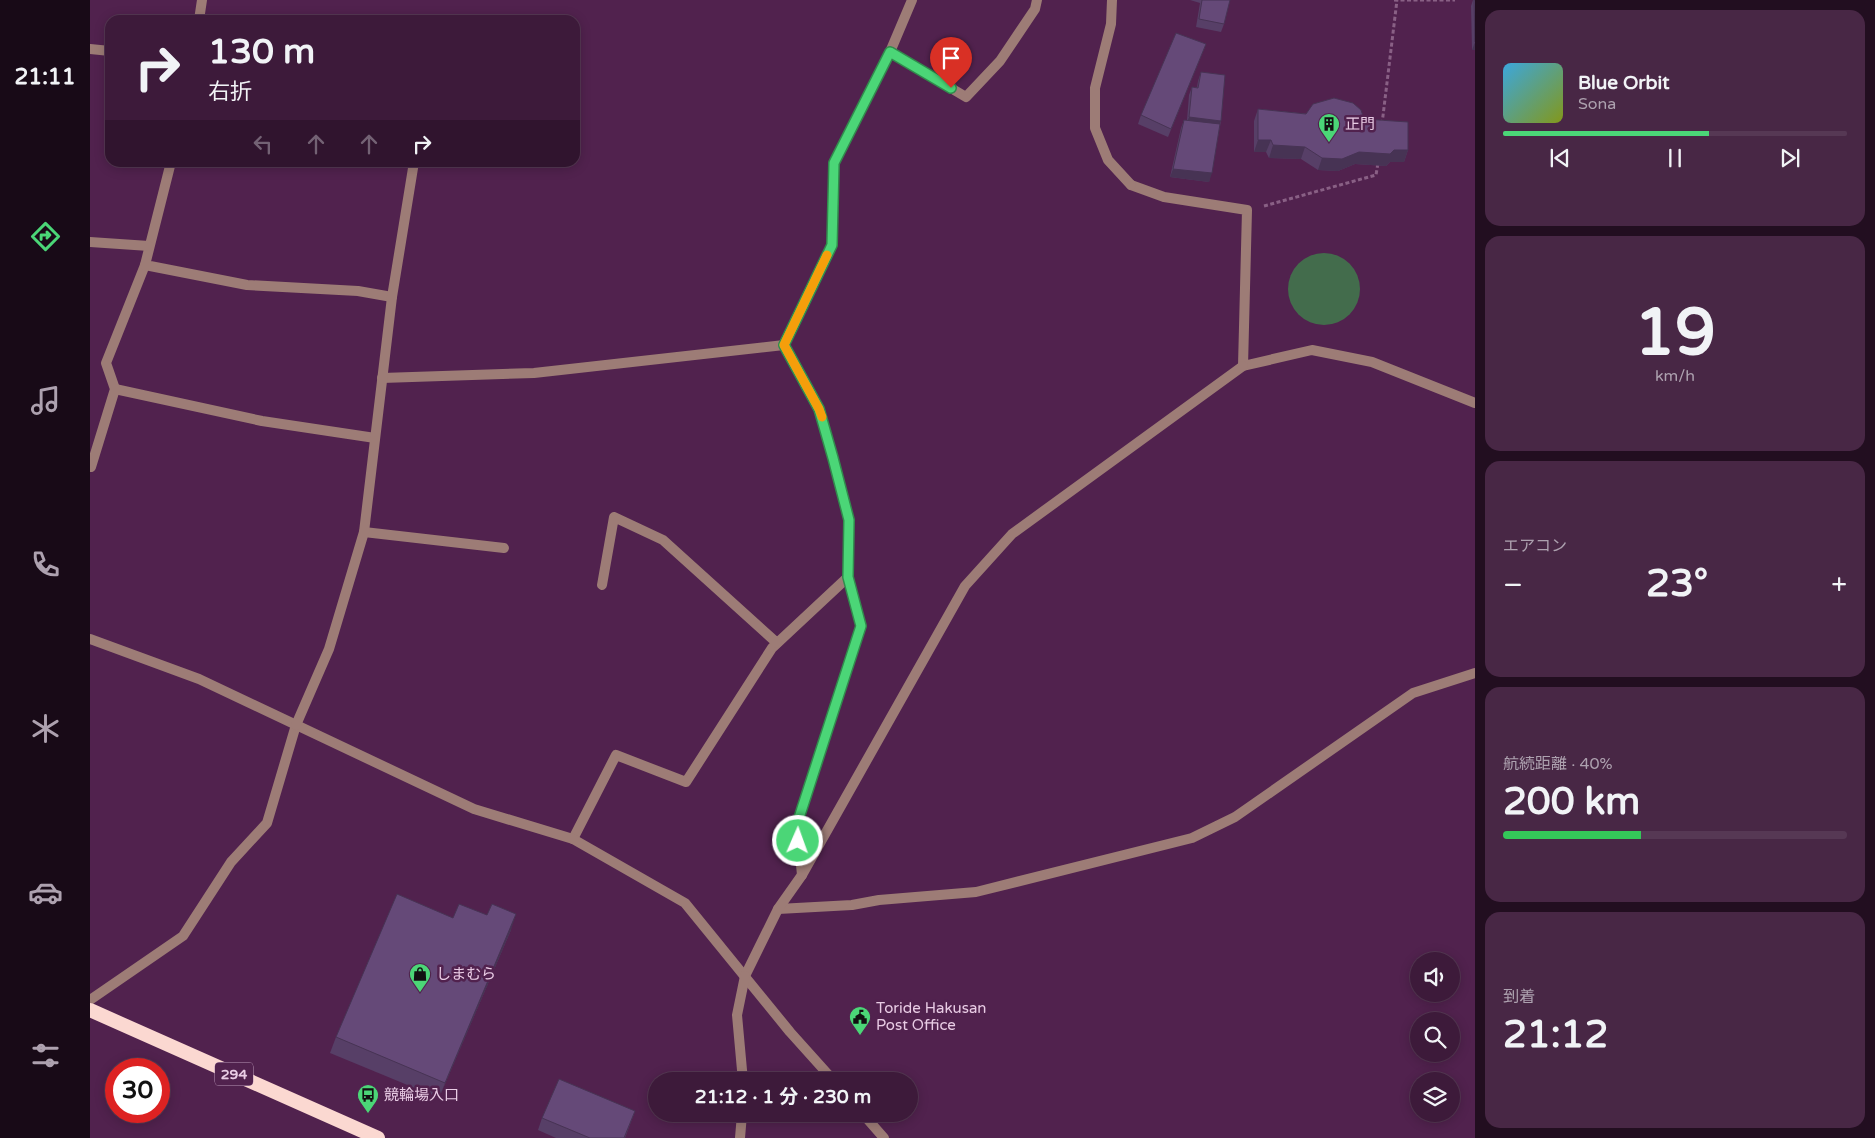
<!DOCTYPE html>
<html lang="ja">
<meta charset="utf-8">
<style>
:root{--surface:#3d1a3a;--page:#482745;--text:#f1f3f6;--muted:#ada1af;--line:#563854;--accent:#4bd677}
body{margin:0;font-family:"Varela Round","Noto Sans JP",sans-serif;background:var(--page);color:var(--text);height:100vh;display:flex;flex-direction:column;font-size:19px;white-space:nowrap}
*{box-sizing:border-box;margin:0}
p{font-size:16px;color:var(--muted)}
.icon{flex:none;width:28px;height:28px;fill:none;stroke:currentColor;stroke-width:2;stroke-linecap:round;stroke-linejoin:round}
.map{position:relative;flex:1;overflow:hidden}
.details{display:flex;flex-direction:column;gap:10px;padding:10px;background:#220e20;width:400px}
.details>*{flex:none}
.banner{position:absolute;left:15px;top:15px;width:475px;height:152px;border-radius:15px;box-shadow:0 2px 12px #0003,0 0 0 1px var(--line);background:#3d1a3a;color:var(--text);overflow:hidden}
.buttons{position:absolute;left:1320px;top:952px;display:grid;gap:10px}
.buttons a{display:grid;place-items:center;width:50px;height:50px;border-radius:50%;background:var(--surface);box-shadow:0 2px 12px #0003,0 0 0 1px var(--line);font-size:25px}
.speed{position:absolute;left:15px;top:1058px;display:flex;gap:10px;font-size:25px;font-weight:700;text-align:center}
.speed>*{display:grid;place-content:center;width:65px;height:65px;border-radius:50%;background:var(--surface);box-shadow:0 2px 12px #0003,0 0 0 1px var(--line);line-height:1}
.speed .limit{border:8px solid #d22;background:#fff;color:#111}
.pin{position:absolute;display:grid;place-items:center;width:42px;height:42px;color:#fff;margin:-51px -21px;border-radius:50% 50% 50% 0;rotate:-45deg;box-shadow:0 0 5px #0007}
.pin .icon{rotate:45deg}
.me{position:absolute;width:55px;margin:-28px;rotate:2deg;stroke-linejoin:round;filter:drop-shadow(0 0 4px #0008)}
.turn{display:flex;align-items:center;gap:18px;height:105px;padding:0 20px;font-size:22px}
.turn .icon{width:65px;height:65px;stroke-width:2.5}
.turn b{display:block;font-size:35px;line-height:42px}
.lanes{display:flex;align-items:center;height:48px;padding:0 20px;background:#0003;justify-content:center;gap:25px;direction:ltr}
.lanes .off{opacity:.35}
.big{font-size:38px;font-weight:700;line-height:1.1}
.details .card{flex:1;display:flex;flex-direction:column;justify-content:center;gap:8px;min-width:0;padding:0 18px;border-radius:15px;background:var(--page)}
.details .dial{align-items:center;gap:0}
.dial b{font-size:65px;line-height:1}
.song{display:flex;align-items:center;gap:15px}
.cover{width:60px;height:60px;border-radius:8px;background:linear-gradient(135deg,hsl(200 70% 55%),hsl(70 70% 35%))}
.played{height:5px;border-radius:2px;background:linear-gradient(90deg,var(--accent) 60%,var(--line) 60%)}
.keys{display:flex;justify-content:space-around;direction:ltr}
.heat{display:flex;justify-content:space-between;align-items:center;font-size:28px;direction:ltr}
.charge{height:8px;border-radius:4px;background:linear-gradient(90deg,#34c759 40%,var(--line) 0)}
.trip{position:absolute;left:558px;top:1072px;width:270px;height:50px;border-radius:25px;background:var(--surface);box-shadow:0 2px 12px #0003,0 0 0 1px var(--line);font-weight:700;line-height:50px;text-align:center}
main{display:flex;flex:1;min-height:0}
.menu{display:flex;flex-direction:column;width:90px;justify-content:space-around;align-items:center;background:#180a17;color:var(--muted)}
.menu .icon{width:35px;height:35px}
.menu .on{color:var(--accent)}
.menu b{font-size:22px;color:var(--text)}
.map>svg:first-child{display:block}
</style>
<main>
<nav class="menu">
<b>21:11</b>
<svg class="icon on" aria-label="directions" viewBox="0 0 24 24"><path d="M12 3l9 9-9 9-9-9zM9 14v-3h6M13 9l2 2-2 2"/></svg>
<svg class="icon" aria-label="music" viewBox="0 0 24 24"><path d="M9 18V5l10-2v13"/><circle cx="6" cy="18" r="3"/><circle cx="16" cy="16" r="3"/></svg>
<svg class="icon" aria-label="phone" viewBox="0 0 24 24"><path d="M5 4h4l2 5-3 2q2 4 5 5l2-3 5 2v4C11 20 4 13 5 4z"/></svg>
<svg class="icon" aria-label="climate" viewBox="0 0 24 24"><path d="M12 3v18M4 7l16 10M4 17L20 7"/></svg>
<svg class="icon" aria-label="car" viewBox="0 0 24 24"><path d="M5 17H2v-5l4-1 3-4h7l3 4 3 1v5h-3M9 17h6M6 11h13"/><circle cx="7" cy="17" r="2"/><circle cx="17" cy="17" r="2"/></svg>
<svg class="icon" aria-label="filters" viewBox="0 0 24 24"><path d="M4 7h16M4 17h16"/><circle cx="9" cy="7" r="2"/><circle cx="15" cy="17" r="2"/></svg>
</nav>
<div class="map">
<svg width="1385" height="1138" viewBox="0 0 1385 1138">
<rect width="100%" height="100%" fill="#51224e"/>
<!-- green -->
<circle fill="#436c4c" cx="1234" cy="289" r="36"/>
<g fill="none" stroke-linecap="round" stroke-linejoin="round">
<!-- path -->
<g stroke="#896085" stroke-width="3" stroke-dasharray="4 2.5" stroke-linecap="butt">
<polyline points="1304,0 1365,0"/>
<polyline points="1292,124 1307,0"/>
<polyline points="1174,206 1286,175 1288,163"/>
</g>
<!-- service -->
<g stroke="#9d7c76" stroke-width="10">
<polyline points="1041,185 1074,197 1157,210 1153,366 1222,350 1282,362 1385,403"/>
<polyline points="25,389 172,421 285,438"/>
<polyline points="1,467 25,389 16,363 55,265"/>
<polyline points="483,839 526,755 596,782 682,648 758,577"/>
<polyline points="0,1000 93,936 141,862 177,823 206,725"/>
</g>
<!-- minor -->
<g stroke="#9d7c76" stroke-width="10">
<polyline points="822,0 800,52 876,97 910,61 945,9 947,0"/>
<polyline points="1022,0 1021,24 1005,88 1005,128 1018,160 1041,185"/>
<polyline points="109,20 112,0"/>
<polyline points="0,49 20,51"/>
<polyline points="81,162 55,265 157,285 268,291 302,297"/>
<polyline points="0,242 59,246"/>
<polyline points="694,345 729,409 743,458 759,520 758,577 771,626 707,824 712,875"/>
<polyline points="694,345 742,245 744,163 800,52"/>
<polyline points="292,378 444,373 694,345"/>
<polyline points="274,532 414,548"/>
<polyline points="512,585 524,517 573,540 687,643"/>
<polyline points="0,639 109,679 384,809 483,839 595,903 700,1032 744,1081"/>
<polyline points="206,725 239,649 274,532 302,297 324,162"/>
<polyline points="688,909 762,905 789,900 886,892 1102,838 1145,817 1323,693 1385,673"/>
<polyline points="655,976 688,909 712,875 875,586 922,534 1153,366"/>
<polyline points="773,1114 794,1138"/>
</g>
<!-- tertiary -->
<g stroke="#9d7c76" stroke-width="10">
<polyline points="653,1081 647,1015 655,976"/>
<polyline points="650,1138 652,1114"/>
</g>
<!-- trunk -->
<polyline stroke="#fbd8d1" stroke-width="14" points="0,1010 288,1138"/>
</g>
<!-- wall -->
<g fill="#573f67">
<polygon points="1100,0 1140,0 1134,24 1131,32 1106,27 1110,3"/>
<polygon points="1383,0 1385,0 1385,50 1382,50 1381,6"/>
<polygon points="1116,44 1078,137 1048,124 1051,115"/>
<polygon points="1111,72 1131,121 1119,182 1080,177 1091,128 1094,120 1097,120 1099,95 1102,87 1107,87 1108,81"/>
<polygon points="1168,109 1274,119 1318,150 1314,162 1300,162 1296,166 1265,164 1248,171 1228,170 1211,159 1179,158 1176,152 1164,152 1164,121"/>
<polygon points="363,918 421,930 349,1098 240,1053 246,1037"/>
<polygon points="545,1111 535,1138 466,1138 448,1130 452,1118"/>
</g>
<!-- shaded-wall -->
<g fill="#473354">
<polygon points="1385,42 1385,50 1382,50"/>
<polygon points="1099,117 1131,121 1128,129 1096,126"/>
<polygon points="1168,140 1181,140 1176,152 1164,152"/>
<polygon points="1183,145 1215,147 1211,159 1179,158"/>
<polygon points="1304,150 1318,150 1314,162 1300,162 1296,166 1265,164 1248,171 1228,170 1232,158 1269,152"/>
<polygon points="1083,169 1122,173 1119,182 1080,177"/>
<polygon points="426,914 421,930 349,1098 355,1083"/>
</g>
<!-- building -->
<g fill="#654978" stroke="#473354">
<polygon points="1112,0 1140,0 1134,24 1109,19"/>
<polygon points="1384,0 1385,0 1385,42"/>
<polygon points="1086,33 1116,44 1081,129 1051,115"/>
<polygon points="1111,72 1135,75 1131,121 1099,117 1102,87 1108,88"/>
<polygon points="1244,98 1263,103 1271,110 1274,119 1318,122 1318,150 1304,150 1300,154 1269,152 1252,159 1232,158 1215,147 1183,145 1181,140 1168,140 1168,109 1216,114 1223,104"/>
<polygon points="1094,120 1130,124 1122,173 1083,169"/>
<polygon points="307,894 363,918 369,904 397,915 402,904 426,914 355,1083 246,1037"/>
<polygon points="469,1079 545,1111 534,1138 500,1138 452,1118"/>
</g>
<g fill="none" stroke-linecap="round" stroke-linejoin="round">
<!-- route casing -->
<g stroke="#318b4d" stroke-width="12">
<polyline id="route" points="708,841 707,824 771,626 758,577 759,520 743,458 729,409 694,345 742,245 744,163 800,52 861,88"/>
</g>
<!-- route -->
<use href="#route" stroke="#4bd677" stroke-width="9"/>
<!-- slow -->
<polyline stroke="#f59e0b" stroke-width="9" points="732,417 729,409 694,345 737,255"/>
</g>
<!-- icons -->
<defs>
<g id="building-pin" transform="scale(1.125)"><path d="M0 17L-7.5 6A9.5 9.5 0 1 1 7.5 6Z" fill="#4bd677" stroke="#51224e"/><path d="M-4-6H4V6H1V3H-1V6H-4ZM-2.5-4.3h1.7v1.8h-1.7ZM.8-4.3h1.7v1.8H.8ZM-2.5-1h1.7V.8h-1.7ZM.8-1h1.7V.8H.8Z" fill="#111"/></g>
<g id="shop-pin" transform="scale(1.125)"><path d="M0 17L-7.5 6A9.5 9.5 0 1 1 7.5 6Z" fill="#4bd677" stroke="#51224e"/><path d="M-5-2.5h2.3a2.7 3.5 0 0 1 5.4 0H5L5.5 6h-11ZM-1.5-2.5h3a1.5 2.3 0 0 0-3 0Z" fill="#111"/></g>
<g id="civic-pin" transform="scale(1.125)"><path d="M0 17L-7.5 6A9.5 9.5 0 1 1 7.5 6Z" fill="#4bd677" stroke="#51224e"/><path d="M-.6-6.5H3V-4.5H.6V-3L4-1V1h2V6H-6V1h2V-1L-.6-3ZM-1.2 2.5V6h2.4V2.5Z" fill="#111"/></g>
<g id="bus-pin" transform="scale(1.125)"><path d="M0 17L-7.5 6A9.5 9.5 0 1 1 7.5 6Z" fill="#4bd677" stroke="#51224e"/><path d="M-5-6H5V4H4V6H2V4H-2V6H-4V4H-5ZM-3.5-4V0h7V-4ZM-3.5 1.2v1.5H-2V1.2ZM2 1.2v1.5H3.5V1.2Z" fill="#111"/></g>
</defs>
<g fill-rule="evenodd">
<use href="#building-pin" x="1239" y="124"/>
<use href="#shop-pin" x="330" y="974"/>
<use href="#civic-pin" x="770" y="1017"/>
<use href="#bus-pin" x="278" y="1095"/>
</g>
<g text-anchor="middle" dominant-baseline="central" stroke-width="5" stroke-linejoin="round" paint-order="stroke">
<!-- shield labels -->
<rect fill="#51224e" stroke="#bb99b8" stroke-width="1" x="125" y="1062.5" width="38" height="23" rx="4"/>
<g font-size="14" font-weight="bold" fill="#e9cce5">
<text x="144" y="1074">294</text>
</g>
<!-- poi labels -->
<g font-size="15" fill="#e9cce5" stroke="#51224e" text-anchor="start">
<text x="1255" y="124">正門</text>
<text x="346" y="974">しまむら</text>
<text x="786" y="1008">Toride Hakusan<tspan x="786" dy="17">Post Office</tspan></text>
<text x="294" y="1095">競輪場入口</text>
</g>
</g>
</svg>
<div class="buttons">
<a><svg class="icon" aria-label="sound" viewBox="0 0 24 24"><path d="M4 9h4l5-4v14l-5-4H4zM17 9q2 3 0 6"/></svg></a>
<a><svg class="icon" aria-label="search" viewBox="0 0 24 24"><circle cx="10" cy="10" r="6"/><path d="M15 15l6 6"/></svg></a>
<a><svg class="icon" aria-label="layers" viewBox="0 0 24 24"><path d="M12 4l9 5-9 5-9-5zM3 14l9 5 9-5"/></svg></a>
</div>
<div class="speed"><div class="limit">30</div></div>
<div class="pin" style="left:861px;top:88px;background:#d93025"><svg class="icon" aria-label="arrive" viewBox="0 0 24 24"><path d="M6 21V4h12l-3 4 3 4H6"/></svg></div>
<svg class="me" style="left:708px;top:841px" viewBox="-20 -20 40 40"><circle r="17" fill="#4bd677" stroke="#fff" stroke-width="3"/><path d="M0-11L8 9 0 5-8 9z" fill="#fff"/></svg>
<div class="trip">21:12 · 1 分 · 230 m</div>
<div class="banner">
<div class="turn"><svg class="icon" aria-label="right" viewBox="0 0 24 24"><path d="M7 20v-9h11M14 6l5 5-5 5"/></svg><div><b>130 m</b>右折</div></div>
<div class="lanes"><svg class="icon off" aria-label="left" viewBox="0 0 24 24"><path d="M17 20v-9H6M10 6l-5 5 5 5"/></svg><svg class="icon off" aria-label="ahead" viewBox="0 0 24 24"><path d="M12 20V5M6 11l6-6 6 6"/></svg><svg class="icon off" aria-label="ahead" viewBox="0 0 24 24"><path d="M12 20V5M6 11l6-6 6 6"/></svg><svg class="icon" aria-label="right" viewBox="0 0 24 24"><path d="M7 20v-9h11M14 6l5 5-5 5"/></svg></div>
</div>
</div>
<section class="details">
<div class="card">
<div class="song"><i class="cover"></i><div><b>Blue Orbit</b><p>Sona</p></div></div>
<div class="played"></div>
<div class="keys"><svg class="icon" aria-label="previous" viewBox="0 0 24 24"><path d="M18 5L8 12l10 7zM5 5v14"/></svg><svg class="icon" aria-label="pause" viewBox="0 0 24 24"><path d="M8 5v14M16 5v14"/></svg><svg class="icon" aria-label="next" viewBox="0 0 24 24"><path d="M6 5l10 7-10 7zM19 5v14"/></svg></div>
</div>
<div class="card dial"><b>19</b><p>km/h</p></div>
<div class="card"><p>エアコン</p>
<div class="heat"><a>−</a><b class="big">23°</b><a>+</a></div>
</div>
<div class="card"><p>航続距離 · 40%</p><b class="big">200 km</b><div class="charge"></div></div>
<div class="card"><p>到着</p><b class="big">21:12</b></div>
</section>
</main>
